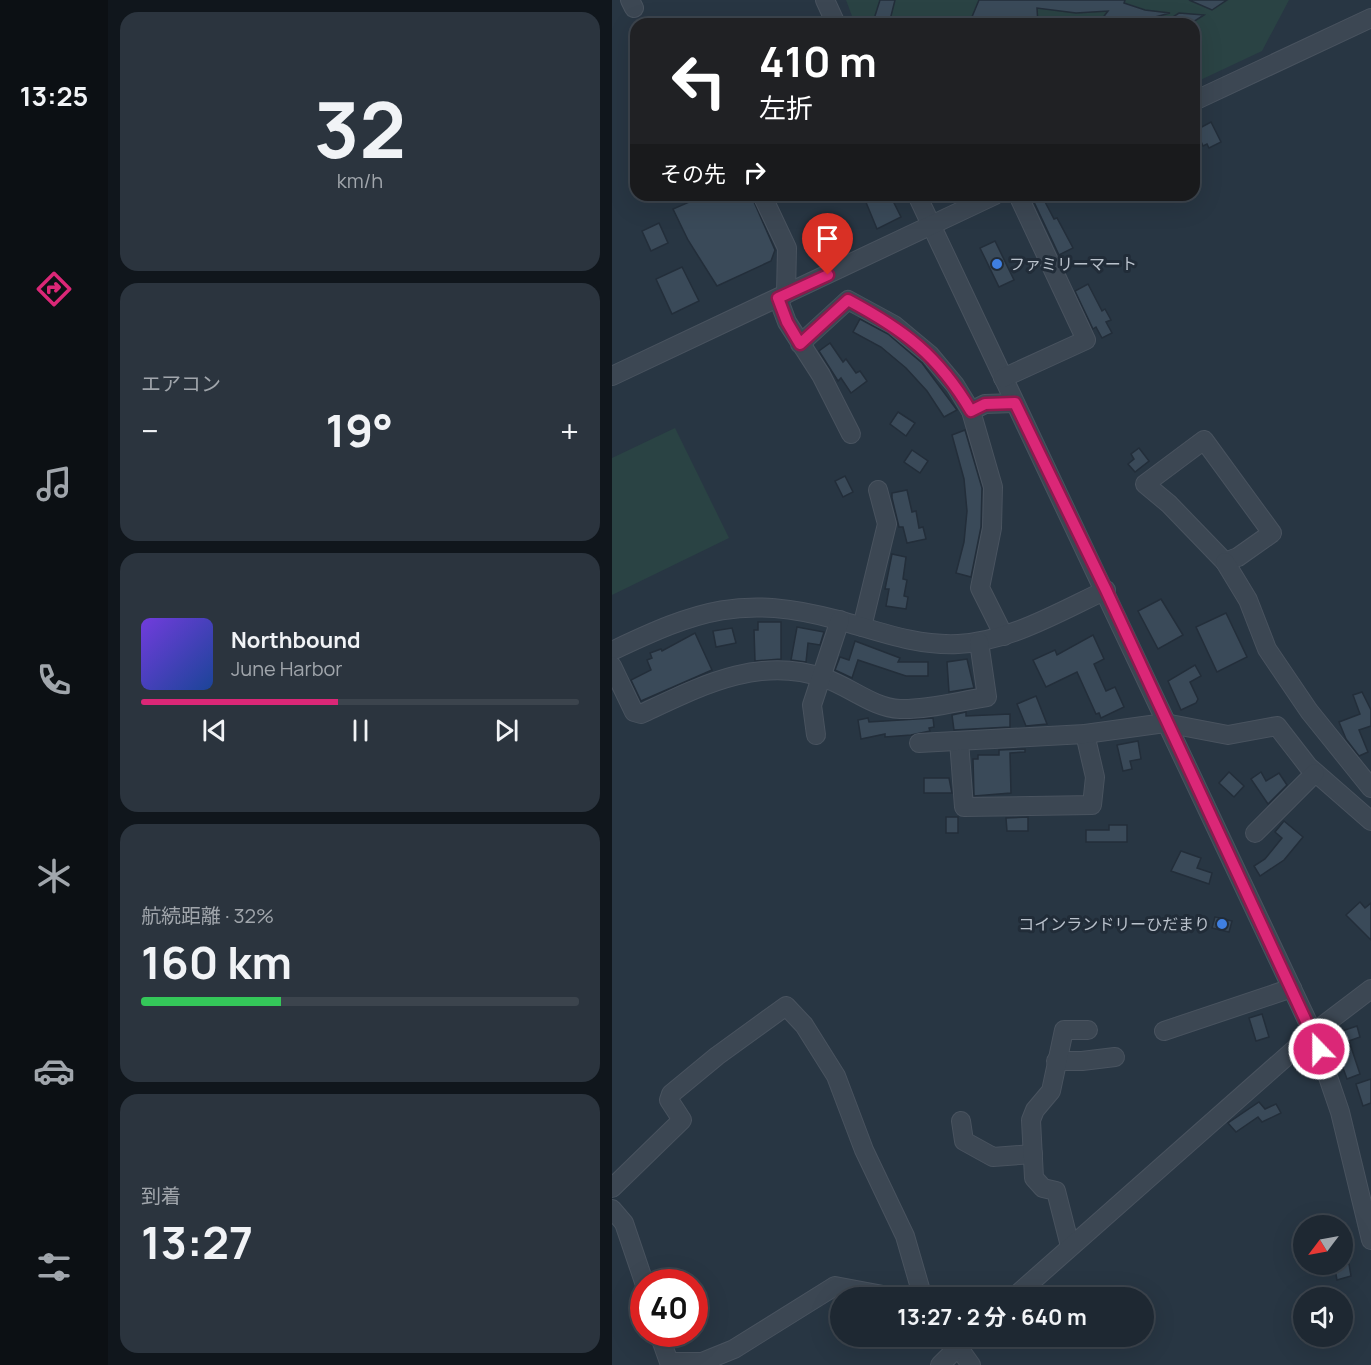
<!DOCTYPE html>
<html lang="ja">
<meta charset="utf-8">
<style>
:root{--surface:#1e2832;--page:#2b343e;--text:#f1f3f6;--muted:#a1a6ac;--line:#3c444d;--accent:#db2777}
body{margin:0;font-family:Manrope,"Noto Sans JP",sans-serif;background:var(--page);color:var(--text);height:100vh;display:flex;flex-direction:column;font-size:22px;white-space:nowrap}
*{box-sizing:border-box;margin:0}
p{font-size:20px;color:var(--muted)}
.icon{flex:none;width:33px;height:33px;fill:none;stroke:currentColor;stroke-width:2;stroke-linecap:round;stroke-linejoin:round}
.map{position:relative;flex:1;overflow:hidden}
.side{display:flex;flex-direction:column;gap:12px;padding:12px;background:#10161c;width:504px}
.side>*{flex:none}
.hud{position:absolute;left:18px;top:18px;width:570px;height:183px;border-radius:18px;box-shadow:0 6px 24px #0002,0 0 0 2px var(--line);background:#202124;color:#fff;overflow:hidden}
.needle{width:39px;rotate:238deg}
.tools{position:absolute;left:681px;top:1215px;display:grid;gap:12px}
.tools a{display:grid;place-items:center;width:60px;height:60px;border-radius:50%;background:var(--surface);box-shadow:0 6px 24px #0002,0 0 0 2px var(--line);font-size:30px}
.speed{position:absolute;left:18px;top:1269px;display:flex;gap:12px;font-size:30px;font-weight:700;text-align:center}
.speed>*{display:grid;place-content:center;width:78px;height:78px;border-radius:50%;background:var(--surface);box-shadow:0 6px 24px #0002,0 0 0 2px var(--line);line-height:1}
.speed .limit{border:9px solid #d22;background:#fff;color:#111}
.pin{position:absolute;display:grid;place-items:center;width:51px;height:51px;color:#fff;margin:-62px -26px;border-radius:50% 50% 50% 0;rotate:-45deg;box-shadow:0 0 6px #0007}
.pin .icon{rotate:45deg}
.me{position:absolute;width:66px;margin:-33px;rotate:338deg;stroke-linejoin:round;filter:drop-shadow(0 0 4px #0008)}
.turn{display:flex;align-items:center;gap:21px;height:126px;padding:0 30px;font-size:27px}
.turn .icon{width:78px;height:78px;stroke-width:2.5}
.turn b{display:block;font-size:42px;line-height:51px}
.then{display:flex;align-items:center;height:57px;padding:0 30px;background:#0003;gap:12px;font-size:22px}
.big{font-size:45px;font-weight:700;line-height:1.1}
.side .card{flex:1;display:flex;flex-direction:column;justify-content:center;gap:9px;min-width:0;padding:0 21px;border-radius:18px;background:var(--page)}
.side .dial{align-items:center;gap:0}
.dial b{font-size:78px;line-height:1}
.song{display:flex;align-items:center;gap:18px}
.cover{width:72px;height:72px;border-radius:9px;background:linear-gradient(135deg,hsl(260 70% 55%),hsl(220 70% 35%))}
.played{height:6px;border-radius:3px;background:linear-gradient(90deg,var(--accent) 45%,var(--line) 45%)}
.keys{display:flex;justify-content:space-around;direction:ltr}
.heat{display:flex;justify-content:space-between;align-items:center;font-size:33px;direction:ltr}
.charge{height:9px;border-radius:4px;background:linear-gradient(90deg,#34c759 32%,var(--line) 0)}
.trip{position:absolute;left:218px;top:1287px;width:324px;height:60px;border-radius:30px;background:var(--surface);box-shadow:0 6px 24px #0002,0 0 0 2px var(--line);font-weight:700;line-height:60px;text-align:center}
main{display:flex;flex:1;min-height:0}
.menu{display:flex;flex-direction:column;width:108px;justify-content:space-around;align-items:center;background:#0c1014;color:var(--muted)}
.menu .icon{width:42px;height:42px}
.menu .on{color:var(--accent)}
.menu b{font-size:27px;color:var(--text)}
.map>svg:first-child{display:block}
</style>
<main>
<nav class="menu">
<b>13:25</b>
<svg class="icon on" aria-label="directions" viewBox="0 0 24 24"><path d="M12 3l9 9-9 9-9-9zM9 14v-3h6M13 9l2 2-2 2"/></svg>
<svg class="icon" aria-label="music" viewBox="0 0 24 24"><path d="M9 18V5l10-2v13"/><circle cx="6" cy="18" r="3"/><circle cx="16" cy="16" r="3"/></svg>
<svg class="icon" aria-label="phone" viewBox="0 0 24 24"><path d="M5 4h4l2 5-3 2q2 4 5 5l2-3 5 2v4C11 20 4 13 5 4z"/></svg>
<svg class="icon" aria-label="climate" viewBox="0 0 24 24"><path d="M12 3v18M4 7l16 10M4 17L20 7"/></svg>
<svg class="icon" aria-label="car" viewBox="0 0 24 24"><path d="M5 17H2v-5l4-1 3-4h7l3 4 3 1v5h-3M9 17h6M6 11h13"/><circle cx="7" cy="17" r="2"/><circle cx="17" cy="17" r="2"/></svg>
<svg class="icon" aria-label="filters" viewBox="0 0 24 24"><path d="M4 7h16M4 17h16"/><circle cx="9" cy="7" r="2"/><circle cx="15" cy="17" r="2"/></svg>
</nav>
<section class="side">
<div class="card dial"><b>32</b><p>km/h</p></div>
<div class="card"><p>エアコン</p>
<div class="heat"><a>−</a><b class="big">19°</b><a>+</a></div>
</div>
<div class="card">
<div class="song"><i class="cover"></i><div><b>Northbound</b><p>June Harbor</p></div></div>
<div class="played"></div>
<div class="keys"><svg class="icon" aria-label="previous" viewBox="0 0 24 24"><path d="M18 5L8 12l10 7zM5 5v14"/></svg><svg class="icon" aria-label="pause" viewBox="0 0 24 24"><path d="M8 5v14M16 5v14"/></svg><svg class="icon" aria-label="next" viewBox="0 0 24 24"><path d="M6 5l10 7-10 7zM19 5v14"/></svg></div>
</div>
<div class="card"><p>航続距離 · 32%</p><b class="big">160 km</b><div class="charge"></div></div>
<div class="card"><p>到着</p><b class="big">13:27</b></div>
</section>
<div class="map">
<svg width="759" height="1365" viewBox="0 0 759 1365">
<rect width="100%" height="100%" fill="#283643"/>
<!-- green -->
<g fill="#2a4344">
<polygon points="234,0 677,0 650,51 582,83 582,24 243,24"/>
<polygon points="63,428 117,538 0,595 0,458"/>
</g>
<!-- building -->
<g fill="#3a4a59" stroke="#232e3a" stroke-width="1.5">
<polygon points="268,0 283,0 277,24 265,24 262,19"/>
<polygon points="367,0 513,0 512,3 533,10 558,13 517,24 486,24 496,11 464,13 425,8 426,24 357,24"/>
<polygon points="577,0 615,0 600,10"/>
<polygon points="567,13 592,15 578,24 550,24"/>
<polygon points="599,122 609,142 597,148 595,144 591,146 584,130"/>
<polygon points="93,195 139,195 163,250 159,261 105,286 76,240 61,209"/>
<polygon points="251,195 278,195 289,217 265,229"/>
<polygon points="431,198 442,219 445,218 461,248 447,255 422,202"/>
<polygon points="47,223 56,243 39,251 30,231"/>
<polygon points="383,241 402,280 387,287 368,248"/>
<polygon points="70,267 87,301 60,314 44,279"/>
<polygon points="476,284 490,311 493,309 499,320 494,322 500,333 490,338 484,327 481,329 463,291"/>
<polygon points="248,319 276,334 310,363 345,410 332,417 315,391 294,368 269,347 241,332"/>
<polygon points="218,343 231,362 234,359 244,373 248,371 255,381 239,393 229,378 226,381 207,351"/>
<polygon points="286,412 303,423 294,436 278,424"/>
<polygon points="353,430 370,488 369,527 359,577 344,573 352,542 355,511 352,479 340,435"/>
<polygon points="527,448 537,461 523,472 516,464 522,459 519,454"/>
<polygon points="300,450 316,461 308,473 292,462"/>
<polygon points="233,476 241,492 231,497 223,481"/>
<polygon points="295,490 300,512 304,511 307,528 311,527 314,539 295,543 291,527 287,527 280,498 280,493"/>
<polygon points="280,554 294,557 291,579 295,580 292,596 296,597 294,609 274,606 277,589 273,589"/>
<polygon points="549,599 571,635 546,649 526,611"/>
<polygon points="614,613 635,657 605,672 584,627"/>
<polygon points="146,622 169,622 169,659 143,661 142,630 146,630"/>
<polygon points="185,627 212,632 208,645 196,643 194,662 179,660"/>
<polygon points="120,628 124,643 104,647 101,631"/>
<polygon points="83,633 100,670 29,701 19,680 39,670 35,660 40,658 38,653 49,649 50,651"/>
<polygon points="481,635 492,659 482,664 494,691 503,687 512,707 489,718 487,713 484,714 465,672 434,687 421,660 443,650 445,655"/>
<polygon points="243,641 288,658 286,662 316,662 316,676 294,676 246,660 240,678 223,670 228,657 237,660"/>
<polygon points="355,659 362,688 337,692 335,662"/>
<polygon points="583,665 589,676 578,682 586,699 584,703 569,710 556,681"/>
<polygon points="750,692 759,710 759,726 747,730 756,752 747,756 734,739 727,722 748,714 741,695"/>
<polygon points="424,696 435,724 414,726 405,704"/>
<polygon points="354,712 354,716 398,714 398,727 342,730 340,715"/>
<polygon points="256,718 257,722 321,718 322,727 317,728 318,731 299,735 273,737 273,734 249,739 246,720"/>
<polygon points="526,741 529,759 518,761 520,769 511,771 505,745"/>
<polygon points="413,749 413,752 398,753 399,793 362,796 361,759 366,759 366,755 387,755 387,750"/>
<polygon points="617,772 632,786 622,797 607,783"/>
<polygon points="649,772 654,781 667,773 675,785 656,804 639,779"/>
<polygon points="312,778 337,778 340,793 312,793"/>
<rect x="334" y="817" width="12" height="16"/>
<polygon points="416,817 416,831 395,831 394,818"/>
<polygon points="672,821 691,837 672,860 648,876 642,866 653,859 670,838 663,832"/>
<polygon points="497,825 515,825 515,842 474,842 474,830 497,830"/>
<polygon points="569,851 589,858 585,868 600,873 597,884 559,871"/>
<polygon points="748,902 753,908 759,903 759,940 734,915"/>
<polygon points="603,917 620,921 617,932 600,928"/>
<polygon points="650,1014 657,1037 644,1041 637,1018"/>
<polygon points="745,1026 748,1037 737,1041 748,1074 735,1079 722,1043 730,1041 727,1032"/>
<polygon points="759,1079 759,1103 751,1106 744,1084"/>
<polygon points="647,1102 653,1109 664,1104 669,1113 650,1122 646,1117 624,1132 616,1123"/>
<polygon points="722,1264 737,1264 739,1276 725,1280"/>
</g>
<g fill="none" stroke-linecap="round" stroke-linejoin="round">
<!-- minor casing -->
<g stroke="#49535f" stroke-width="20">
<g id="minor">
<polyline points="18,0 22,8"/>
<polyline points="213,0 224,24"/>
<polyline points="582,101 759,18"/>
<polyline points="150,195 175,248 174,294"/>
<polyline points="305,195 701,1033 728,1112 759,1240"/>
<polyline points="166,298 175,322 209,375 239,434"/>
<polyline points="188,344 236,300 282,325 318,355 343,385 359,411 381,487 380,528 368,588 392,636"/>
<polyline points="0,376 383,195"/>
<polyline points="391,378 474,340 406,195"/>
<polyline points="359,411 373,404 403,403"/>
<polygon points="592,440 660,533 626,557 613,562 557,504 533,484"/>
<polyline points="613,562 636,600 655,649 697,711 759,788"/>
<polyline points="250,627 275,524 266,490"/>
<path d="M0,651C86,610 131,594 226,620C266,631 304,646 346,644C399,641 447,612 494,590"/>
<path d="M0,666L22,712L29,714C87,687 146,655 212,678C237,686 261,708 288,709C314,710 348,701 375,697L367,642"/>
<polyline points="204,735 200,705 228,620"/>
<polyline points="347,741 352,807 480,805 483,777 473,734"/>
<polyline points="307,743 473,734 553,723 616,735 665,726 696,766 759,821"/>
<polyline points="643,833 703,773"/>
<polyline points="552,1031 680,988"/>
<polyline points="444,1061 470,1061 503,1057"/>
<polyline points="349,1121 352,1141 381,1157 421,1154"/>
<polyline points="0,1188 70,1120 57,1100 59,1094 105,1056 174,1006 192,1025 224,1076 252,1150 293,1236 311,1298"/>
<polyline points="0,1209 12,1223 32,1282"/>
<polyline points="458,1246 444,1191 431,1188 422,1178 419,1120 423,1110 439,1091 452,1030 476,1030"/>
<polyline points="401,1298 701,1033 759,989"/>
<polyline points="47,1334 57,1362 90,1362 122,1349 223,1286 287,1298"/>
<polyline points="339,1337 359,1365"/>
<polyline points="328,1365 357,1336"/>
</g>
</g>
<!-- minor -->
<use href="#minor" stroke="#3c4753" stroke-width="18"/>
</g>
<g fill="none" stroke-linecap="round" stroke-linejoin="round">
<!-- route casing -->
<g stroke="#8e194d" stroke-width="15">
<path id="route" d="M216,275L166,298L175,322L188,344L236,300C292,330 326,355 359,411L373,404L403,403L494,590L707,1049"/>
</g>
<!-- route -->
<use href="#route" stroke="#db2777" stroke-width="10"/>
</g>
<!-- markers -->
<g fill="#3f7fe0" stroke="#212c38" stroke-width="2">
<circle cx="385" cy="264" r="6"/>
<circle cx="610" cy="924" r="6"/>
</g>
<g text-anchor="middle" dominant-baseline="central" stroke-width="6" stroke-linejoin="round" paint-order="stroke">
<!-- poi labels -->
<g font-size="16" fill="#bac2cc" stroke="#212c38" text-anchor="start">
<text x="397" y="264">ファミリーマート</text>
<text x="598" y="924" text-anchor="end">コインランドリーひだまり</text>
</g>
</g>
</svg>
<div class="tools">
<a><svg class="needle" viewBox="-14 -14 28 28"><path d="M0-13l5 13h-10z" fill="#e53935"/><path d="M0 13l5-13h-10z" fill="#a1a6ac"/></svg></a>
<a><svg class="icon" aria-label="sound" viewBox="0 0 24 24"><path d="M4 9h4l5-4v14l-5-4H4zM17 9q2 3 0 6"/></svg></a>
</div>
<div class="speed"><div class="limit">40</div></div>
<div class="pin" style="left:216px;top:275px;background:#d93025"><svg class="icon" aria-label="arrive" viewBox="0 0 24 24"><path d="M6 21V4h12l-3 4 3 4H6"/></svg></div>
<svg class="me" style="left:707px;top:1049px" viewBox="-20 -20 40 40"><circle r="17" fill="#db2777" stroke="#fff" stroke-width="3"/><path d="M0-11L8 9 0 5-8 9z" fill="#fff"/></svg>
<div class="trip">13:27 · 2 分 · 640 m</div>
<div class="hud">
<div class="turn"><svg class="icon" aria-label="left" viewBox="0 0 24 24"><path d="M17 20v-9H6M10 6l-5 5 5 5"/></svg><div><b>410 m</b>左折</div></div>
<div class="then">その先<svg class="icon" aria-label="right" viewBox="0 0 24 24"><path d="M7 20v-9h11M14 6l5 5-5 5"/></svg></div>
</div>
</div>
</main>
